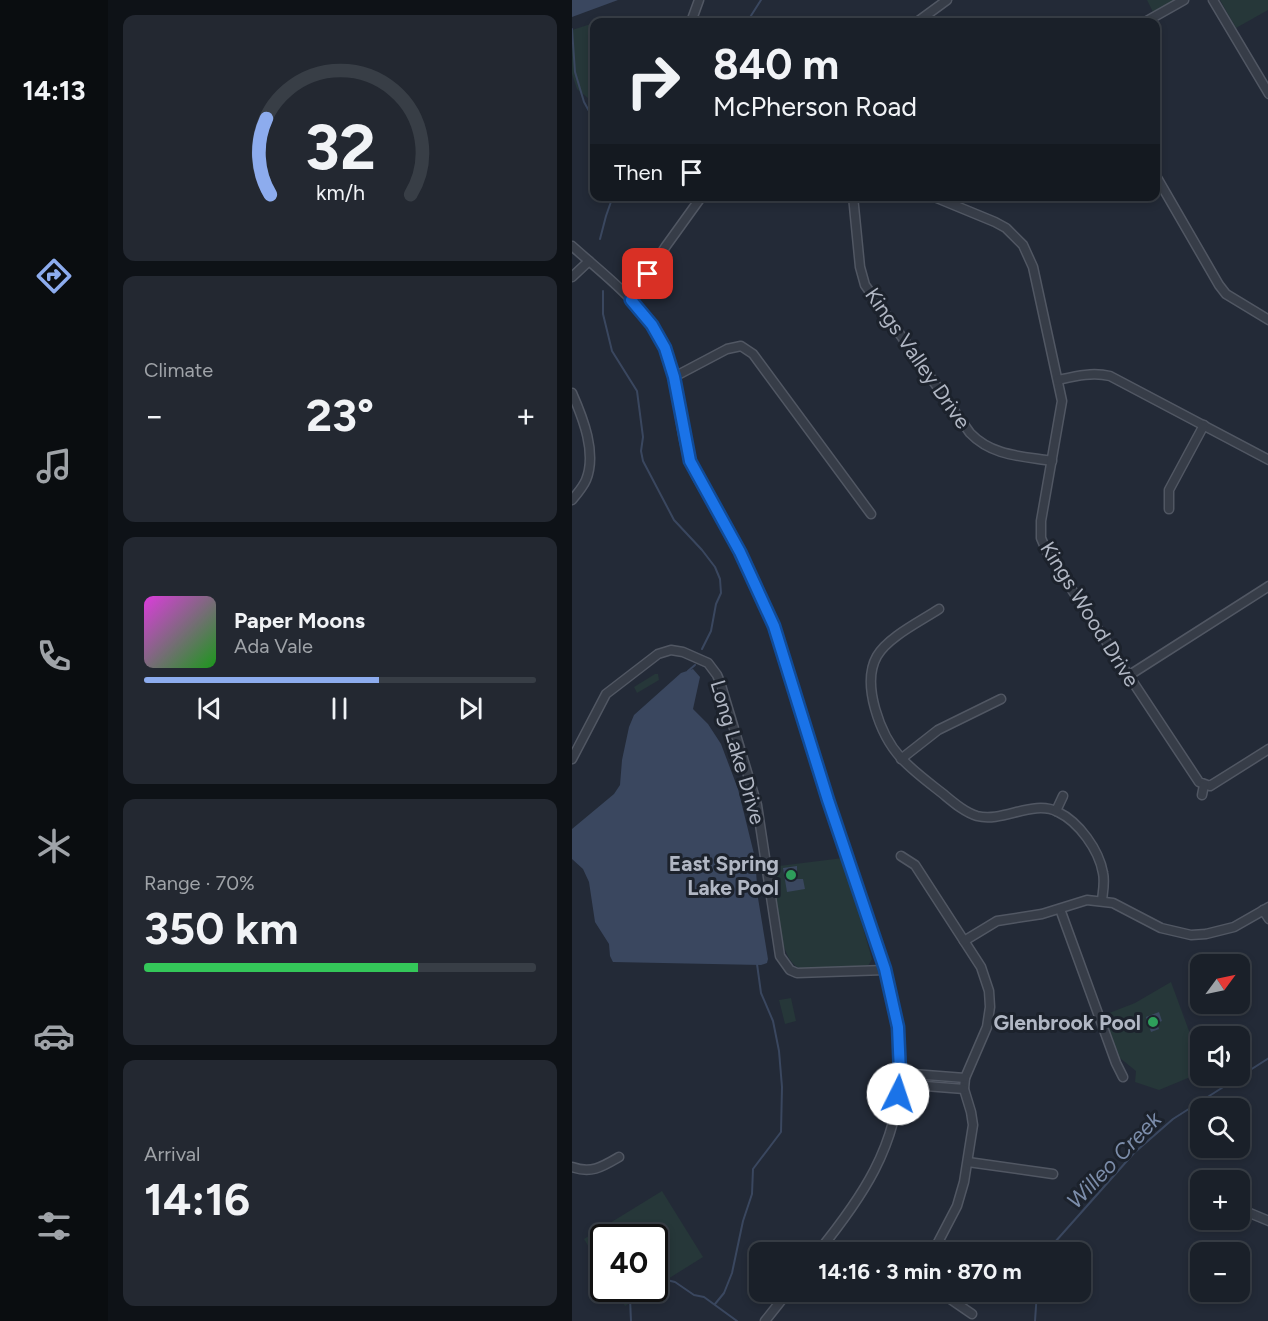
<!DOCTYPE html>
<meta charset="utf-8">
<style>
:root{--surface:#1a2029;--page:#232831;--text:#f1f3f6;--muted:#9fa3a8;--line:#383e46;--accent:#8dacee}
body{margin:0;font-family:Figtree,sans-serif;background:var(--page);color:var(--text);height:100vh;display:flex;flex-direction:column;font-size:22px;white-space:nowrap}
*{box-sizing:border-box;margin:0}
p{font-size:20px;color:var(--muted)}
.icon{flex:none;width:33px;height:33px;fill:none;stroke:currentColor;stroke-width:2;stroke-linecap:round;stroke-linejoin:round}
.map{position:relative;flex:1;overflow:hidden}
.details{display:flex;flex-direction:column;gap:15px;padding:15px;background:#0e1217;width:464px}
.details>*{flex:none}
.guide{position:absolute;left:18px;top:18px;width:570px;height:183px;border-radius:12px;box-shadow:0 3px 9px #0003,0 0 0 2px var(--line);background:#1a2029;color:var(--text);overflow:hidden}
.needle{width:39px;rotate:57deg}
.tools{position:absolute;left:618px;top:954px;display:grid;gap:12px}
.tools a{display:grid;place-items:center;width:60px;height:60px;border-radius:12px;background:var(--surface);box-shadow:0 3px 9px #0003,0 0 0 2px var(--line);font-size:30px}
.speed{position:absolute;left:18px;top:1224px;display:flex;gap:12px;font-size:30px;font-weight:700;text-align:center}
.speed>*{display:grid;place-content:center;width:78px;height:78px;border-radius:50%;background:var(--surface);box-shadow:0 3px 9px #0003,0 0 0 2px var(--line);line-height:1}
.speed .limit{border:3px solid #111;border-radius:9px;background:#fff;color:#111}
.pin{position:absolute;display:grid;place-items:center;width:51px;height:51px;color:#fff;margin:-26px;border-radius:12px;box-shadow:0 3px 9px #0006}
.me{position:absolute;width:66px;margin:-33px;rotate:4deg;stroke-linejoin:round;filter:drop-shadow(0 0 4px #0008)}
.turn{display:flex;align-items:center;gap:21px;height:126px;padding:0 24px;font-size:27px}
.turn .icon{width:78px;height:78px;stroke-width:2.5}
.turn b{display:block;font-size:42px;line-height:51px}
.then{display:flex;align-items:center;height:57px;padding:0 24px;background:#0003;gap:12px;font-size:22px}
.big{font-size:45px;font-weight:700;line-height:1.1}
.details .tile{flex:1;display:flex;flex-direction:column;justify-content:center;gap:9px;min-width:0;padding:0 21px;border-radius:12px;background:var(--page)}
.details .dial{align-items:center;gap:0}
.dial svg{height:156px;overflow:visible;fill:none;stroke:var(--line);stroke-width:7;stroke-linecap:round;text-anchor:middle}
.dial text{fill:var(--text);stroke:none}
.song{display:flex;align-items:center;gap:18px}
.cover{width:72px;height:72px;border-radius:9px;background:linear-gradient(135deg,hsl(300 70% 55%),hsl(120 70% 35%))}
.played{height:6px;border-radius:3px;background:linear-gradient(90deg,var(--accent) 60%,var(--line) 60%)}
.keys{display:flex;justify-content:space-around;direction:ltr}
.heat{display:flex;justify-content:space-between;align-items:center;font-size:33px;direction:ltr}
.charge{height:9px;border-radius:4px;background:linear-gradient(90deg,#34c759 70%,var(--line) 0)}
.trip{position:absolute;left:177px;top:1242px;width:342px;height:60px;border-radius:12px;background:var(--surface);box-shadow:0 3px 9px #0003,0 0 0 2px var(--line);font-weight:700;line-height:60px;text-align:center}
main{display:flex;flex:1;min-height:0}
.tabs{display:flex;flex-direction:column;width:108px;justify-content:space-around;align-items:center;background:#0a0d10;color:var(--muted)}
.tabs .icon{width:42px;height:42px}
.tabs .on{color:var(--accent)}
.tabs b{font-size:27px;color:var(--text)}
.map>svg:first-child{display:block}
</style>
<main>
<nav class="tabs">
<b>14:13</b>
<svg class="icon on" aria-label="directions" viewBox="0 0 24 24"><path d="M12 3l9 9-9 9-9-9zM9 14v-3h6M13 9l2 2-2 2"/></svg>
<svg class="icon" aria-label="music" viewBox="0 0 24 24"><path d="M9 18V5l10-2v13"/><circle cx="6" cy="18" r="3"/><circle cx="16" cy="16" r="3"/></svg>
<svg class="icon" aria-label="phone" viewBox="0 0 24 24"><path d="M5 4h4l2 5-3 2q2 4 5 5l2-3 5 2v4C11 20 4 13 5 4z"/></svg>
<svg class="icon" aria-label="climate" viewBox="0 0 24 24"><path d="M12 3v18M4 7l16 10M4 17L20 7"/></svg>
<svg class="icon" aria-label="car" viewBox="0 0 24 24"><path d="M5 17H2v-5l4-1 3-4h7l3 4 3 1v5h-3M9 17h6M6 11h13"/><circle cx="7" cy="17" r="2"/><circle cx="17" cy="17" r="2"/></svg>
<svg class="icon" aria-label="filters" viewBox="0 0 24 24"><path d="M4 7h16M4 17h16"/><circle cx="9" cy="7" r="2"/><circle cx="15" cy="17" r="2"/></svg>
</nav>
<section class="details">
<div class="tile dial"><svg viewBox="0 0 100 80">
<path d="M14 69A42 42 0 1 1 86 69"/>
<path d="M14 69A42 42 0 0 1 12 30" stroke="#8dacee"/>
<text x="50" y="56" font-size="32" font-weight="700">32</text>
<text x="50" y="72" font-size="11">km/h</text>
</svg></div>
<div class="tile"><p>Climate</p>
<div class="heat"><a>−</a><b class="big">23°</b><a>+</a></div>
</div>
<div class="tile">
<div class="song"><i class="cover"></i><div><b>Paper Moons</b><p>Ada Vale</p></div></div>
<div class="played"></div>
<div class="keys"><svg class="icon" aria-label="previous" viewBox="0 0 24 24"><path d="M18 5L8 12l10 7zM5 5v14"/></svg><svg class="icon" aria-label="pause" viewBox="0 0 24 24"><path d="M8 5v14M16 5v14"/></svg><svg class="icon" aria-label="next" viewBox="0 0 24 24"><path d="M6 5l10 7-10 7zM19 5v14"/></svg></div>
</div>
<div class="tile"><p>Range · 70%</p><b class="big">350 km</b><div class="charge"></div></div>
<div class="tile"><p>Arrival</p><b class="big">14:16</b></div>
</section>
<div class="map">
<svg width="697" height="1321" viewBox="0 0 697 1321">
<rect width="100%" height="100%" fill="#232a37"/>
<!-- green -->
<g fill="#263739">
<polygon points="575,0 602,0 581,12"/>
<polygon points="648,0 696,0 696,10 664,28"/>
<polygon points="22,23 22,103 5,89 0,74 0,30"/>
<polygon points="83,674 86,674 87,680 65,693 62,687"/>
<path d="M271,858C282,892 290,925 300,959L296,966C276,967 250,971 231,969C205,966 202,888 199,867Z"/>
<polygon points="599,982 628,1061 628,1073 587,1090 563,1082 564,1071 548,1058 532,1015 563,1003"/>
<polygon points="219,998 224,1021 213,1024 207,1000"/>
<polygon points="90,1191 131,1257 83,1287 82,1238 32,1238 31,1270 12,1239"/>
<polygon points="43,1289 81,1289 53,1306"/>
</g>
<!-- water -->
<g fill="#3a475f">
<polygon points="0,0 46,0 0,17"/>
<polygon points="121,669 128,677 121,709 136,724 149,744 166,789 183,858 186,898 196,959 195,963 189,965 41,962 38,956 37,944 23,922 17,882 11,869 0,859 0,829 42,794 48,785 50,760 57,727 62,715 109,673"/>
<polygon points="225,866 225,879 231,879 233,889 215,892 211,868"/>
<polygon points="587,1012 590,1021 585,1023 587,1029 579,1032 574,1017"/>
</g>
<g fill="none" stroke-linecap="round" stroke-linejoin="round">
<!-- stream -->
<g stroke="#3a475f" stroke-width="2">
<polyline points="175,22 189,0"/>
<polyline points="0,29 3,72 12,102 22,120"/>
<polyline points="28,239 34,216 41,196"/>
<polyline points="31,291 31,314 40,351 65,391 71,437 69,451 71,461 102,520 130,550 143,567 148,579 149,593 144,604 139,631 130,649"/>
<polyline points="116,674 116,671 123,665"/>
<polyline points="477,1252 483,1242 562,1153 601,1119 697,1058"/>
<polyline points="82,1277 103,1282 122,1295 132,1297 165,1321"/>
<polyline points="143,1304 152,1293 160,1273 171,1221 180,1194 181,1169 209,1132 210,1087 207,1051 201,1021 189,993 185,964"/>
<polyline points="59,1321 58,1298 64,1288"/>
<polyline points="463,1321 465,1292"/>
</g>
<!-- minor casing -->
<g stroke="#515763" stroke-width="11">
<g id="minor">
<polyline points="641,0 697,94"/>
<polyline points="119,22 127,0"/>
<polyline points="345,22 375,0"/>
<polyline points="573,22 612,0"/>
<polyline points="584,176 647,285 654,294 697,320"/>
<path d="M281,196L288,267L293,285L398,433C420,456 449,456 480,461"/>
<polyline points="360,196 423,222 434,228 451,245 461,267 490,401 469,521 469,538 475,552 627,782 638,786 697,749"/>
<path d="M0,246C31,274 68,301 88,338C109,376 104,422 118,462C126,483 140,501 151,520C164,543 175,566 186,590C217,657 234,730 257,801C269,840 283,878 296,917C313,968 330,1019 328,1074C326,1146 289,1199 246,1252"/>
<polyline points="0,277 17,261"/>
<polyline points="59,300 94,246 130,196"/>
<polyline points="102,377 155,349 169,346 181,354 299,514"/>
<path d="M486,380C504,376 520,372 538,376L697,460"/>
<path d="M0,393C11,418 25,453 14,480C11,487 5,494 0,500"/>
<polyline points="597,509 597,490 632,425"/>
<path d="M367,609C349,621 316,637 305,656C289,684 308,735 329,758C341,771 356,782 370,793C381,802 392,812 405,816C431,823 461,799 486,812C507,822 527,850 531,873C533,882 531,891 530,900"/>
<polyline points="556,676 697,586"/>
<polyline points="0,759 34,694 86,654 99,650 111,652 136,663 145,675 148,682 185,805 208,956 218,970 225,973 313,970"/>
<polyline points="329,759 366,730 429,699"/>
<polyline points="630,795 632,785"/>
<polyline points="484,811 491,796"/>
<polyline points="329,856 343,865 409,967 417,991 418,1007 415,1027 393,1078 392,1089 399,1112 401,1125 392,1182 385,1206 361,1252"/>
<polyline points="488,909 544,1063 551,1077"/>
<polyline points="691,910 697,919"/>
<polyline points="392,941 425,921 470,914 515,900 541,903 589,928 619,935 634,934 662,927 697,907"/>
<polyline points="328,1073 393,1078"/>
<polyline points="328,1084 392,1089"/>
<polyline points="396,1162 481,1174"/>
<path d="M0,1167C19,1174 30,1167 47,1157"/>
<polyline points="668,1209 697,1221"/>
<polyline points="368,1292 400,1314"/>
<polyline points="193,1321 216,1292"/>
</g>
</g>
<!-- minor -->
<use href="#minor" stroke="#373d48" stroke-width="8"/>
</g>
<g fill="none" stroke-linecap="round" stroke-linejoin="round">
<!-- route casing -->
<g stroke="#114b97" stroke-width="15">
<polyline id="route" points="76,274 59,300 80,325 93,348 102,377 118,461 168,552 202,626 256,800 313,969 326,1027 328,1073 326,1094"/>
</g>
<!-- route -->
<use href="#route" stroke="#1a73e8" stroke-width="10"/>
</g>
<!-- markers -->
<g fill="#2e9e5b" stroke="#1c222c" stroke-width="2">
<circle cx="219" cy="875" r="6"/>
<circle cx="581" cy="1022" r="6"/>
</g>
<g text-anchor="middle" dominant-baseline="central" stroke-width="6" stroke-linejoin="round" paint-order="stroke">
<!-- street labels -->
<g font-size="21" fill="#b1b7c4" stroke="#1c222c">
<text transform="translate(346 358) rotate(55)">Kings Valley Drive</text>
<text transform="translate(518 614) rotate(58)">Kings Wood Drive</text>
<text transform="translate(166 752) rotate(74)">Long Lake Drive</text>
</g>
<!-- poi labels -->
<g font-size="21" font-weight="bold" fill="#b1b7c4" stroke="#1c222c" text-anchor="end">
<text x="207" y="863">East Spring<tspan x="207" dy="24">Lake Pool</tspan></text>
<text x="569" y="1022">Glenbrook Pool</text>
</g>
<!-- water labels -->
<g font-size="22" font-style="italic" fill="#7c8daa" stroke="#1c222c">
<text transform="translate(542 1160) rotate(-46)">Willeo Creek</text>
</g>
</g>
</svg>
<div class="tools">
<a><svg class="needle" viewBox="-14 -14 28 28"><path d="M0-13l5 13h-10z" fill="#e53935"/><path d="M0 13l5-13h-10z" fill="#9fa3a8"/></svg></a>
<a><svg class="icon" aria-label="sound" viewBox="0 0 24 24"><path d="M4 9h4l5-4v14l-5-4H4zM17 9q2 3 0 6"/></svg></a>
<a><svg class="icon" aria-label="search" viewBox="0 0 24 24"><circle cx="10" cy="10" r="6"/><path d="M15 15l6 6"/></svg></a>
<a>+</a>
<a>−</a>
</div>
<div class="speed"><div class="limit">40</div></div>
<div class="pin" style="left:76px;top:274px;background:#d93025"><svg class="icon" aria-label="arrive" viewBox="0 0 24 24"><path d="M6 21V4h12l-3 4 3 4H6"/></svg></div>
<svg class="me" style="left:326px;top:1094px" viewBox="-20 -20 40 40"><circle r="19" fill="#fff"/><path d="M0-13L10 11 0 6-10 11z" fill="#1a73e8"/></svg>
<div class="trip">14:16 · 3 min · 870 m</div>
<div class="guide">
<div class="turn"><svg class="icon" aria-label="right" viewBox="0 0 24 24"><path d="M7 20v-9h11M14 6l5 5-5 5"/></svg><div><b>840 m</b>McPherson Road</div></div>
<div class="then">Then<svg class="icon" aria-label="arrive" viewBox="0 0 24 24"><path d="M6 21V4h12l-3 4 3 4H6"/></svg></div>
</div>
</div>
</main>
